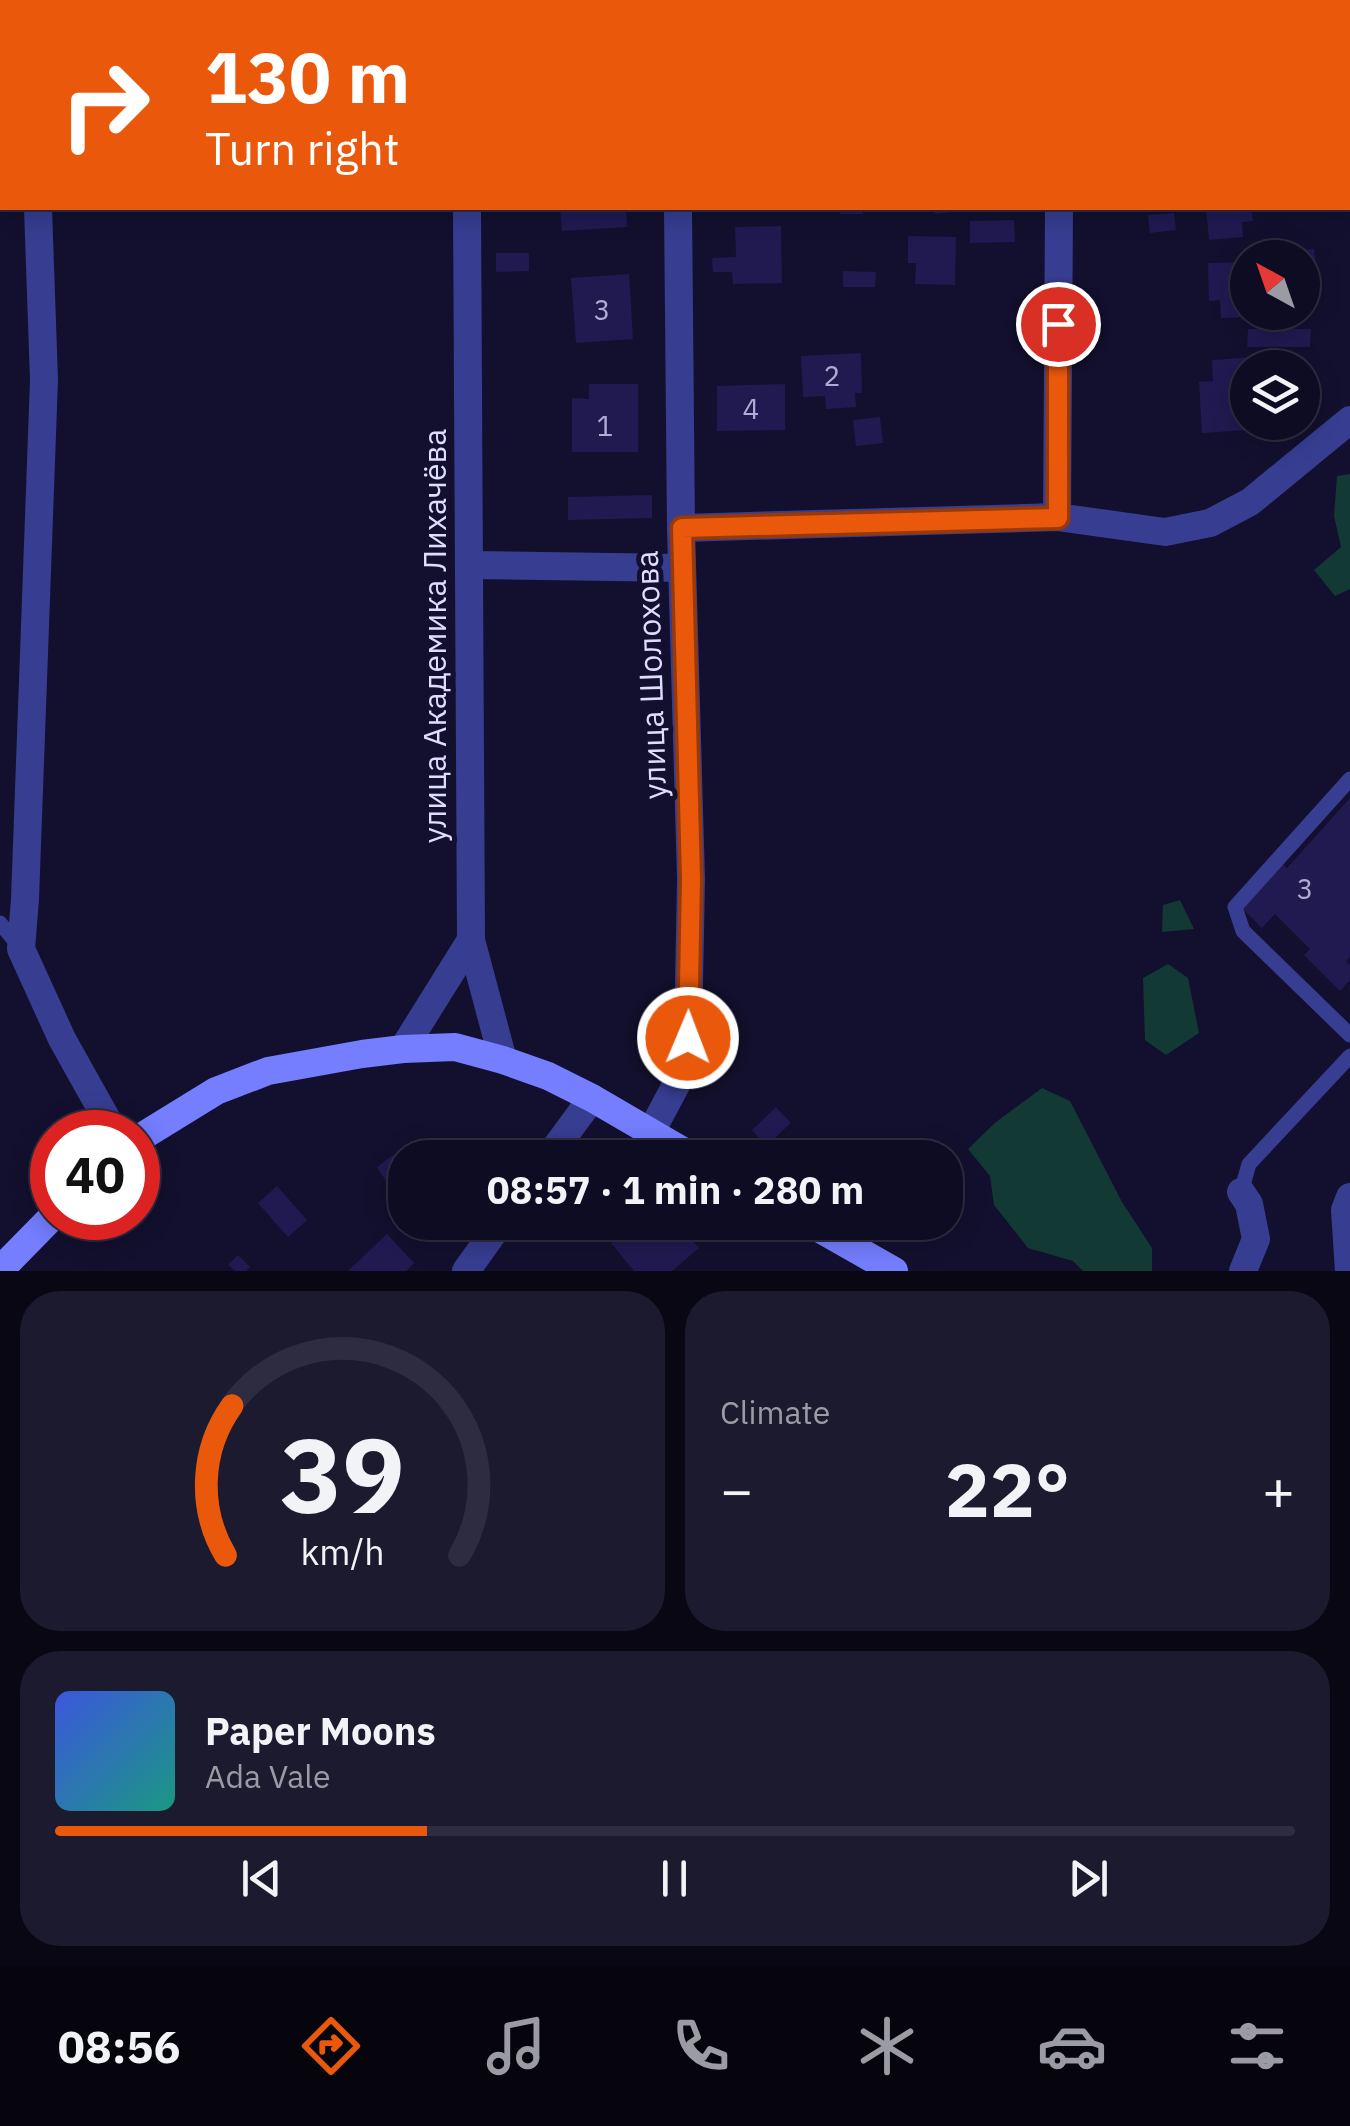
<!DOCTYPE html>
<meta charset="utf-8">
<style>
:root{--surface:#0e0c22;--page:#1c1a2f;--text:#f1f3f6;--muted:#9b9ba5;--line:#2e2c40;--accent:#ea580c}
body{margin:0;font-family:"IBM Plex Sans",sans-serif;background:var(--page);color:var(--text);height:100vh;display:flex;flex-direction:column;font-size:38px;white-space:nowrap}
*{box-sizing:border-box;margin:0}
p{font-size:32px;color:var(--muted)}
.icon{flex:none;width:55px;height:55px;fill:none;stroke:currentColor;stroke-width:2;stroke-linecap:round;stroke-linejoin:round}
.map{position:relative;height:1271px;overflow:hidden}
.panel{display:flex;flex-direction:column;gap:20px;padding:20px;background:#080713;flex:1}
.panel>*{flex:none}
.hud{position:absolute;left:0px;top:0px;width:1350px;height:210px;box-shadow:0 5px 25px #0003,0 0 0 2px var(--line);background:#ea580c;color:#fff;overflow:hidden}
.needle{width:65px;rotate:320deg}
.buttons{position:absolute;left:1230px;top:240px;display:grid;gap:20px}
.buttons a{display:grid;place-items:center;width:90px;height:90px;border-radius:50%;background:var(--surface);box-shadow:0 5px 25px #0003,0 0 0 2px var(--line);font-size:50px}
.speed{position:absolute;left:30px;top:1110px;display:flex;gap:20px;font-size:50px;font-weight:700;text-align:center}
.speed>*{display:grid;place-content:center;width:130px;height:130px;border-radius:50%;background:var(--surface);box-shadow:0 5px 25px #0003,0 0 0 2px var(--line);line-height:1}
.speed .limit{border:15px solid #d22;background:#fff;color:#111}
.pin{position:absolute;display:grid;place-items:center;width:85px;height:85px;color:#fff;margin:-42px;border:5px solid #fff;border-radius:50%;box-shadow:0 2px 10px #0007}
.me{position:absolute;width:110px;margin:-55px;rotate:1deg;stroke-linejoin:round;filter:drop-shadow(0 0 8px #0008)}
.turn{display:flex;align-items:center;gap:35px;height:210px;padding:0 40px;font-size:45px}
.turn .icon{width:130px;height:130px;stroke-width:2.5}
.turn b{display:block;font-size:70px;line-height:85px}
.big{font-size:75px;font-weight:700;line-height:1.1}
.panel .tile{flex:1;display:flex;flex-direction:column;justify-content:center;gap:15px;min-width:0;padding:0 35px;border-radius:40px;background:var(--page)}
.panel .dial{align-items:center;gap:0}
.dial svg{height:260px;overflow:visible;fill:none;stroke:var(--line);stroke-width:7;stroke-linecap:round;text-anchor:middle}
.dial text{fill:var(--text);stroke:none}
.song{display:flex;align-items:center;gap:30px}
.cover{width:120px;height:120px;border-radius:15px;background:linear-gradient(135deg,hsl(230 70% 55%),hsl(170 70% 35%))}
.played{height:10px;border-radius:5px;background:linear-gradient(90deg,var(--accent) 30%,var(--line) 30%)}
.keys{display:flex;justify-content:space-around;direction:ltr}
.heat{display:flex;justify-content:space-between;align-items:center;font-size:55px;direction:ltr}
.panel .tiles{flex:1;display:grid;gap:20px;grid-template-columns:1fr 1fr}
.tile:last-child{grid-column:span 2}
.trip{position:absolute;left:388px;top:1140px;width:575px;height:100px;border-radius:40px;background:var(--surface);box-shadow:0 5px 25px #0003,0 0 0 2px var(--line);font-weight:700;line-height:100px;text-align:center}
.dock{display:flex;height:160px;justify-content:space-around;align-items:center;background:#06050e;color:var(--muted)}
.dock .icon{width:70px;height:70px}
.dock .selected{color:var(--accent)}
.dock b{font-size:45px;color:var(--text)}
.map>svg:first-child{display:block}
</style>
<div class="map">
<svg width="1350" height="1271" viewBox="0 0 1350 1271">
<rect width="100%" height="100%" fill="#12102e"/>
<!-- green -->
<g fill="#123934">
<polygon points="1350,474 1350,589 1335,596 1314,570 1341,547 1334,516 1337,476"/>
<polygon points="1180,900 1194,929 1162,932 1163,905"/>
<polygon points="1168,964 1188,978 1199,1033 1166,1055 1145,1040 1143,978"/>
<polygon points="1042,1088 1070,1101 1122,1202 1152,1248 1152,1271 1083,1271 1073,1261 1028,1248 994,1205 990,1176 968,1149 996,1122"/>
</g>
<!-- building -->
<g fill="#201a51">
<polygon points="560,208 626,208 627,227 562,231"/>
<rect x="840" y="208" width="23" height="6"/>
<polygon points="935,208 964,208 964,211 935,214"/>
<polygon points="1206,208 1251,208 1253,221 1242,222 1243,237 1209,240"/>
<polygon points="1174,213 1176,230 1150,233 1148,215"/>
<polygon points="1014,220 1015,242 970,243 970,221"/>
<polygon points="781,226 782,283 733,284 732,272 713,272 712,258 736,257 735,227"/>
<polygon points="908,236 956,237 955,285 915,284 916,263 908,263"/>
<polygon points="1314,249 1316,266 1302,267 1302,258 1284,258 1284,251"/>
<polygon points="496,253 529,253 529,271 496,272"/>
<polygon points="1248,262 1248,312 1258,312 1259,317 1221,318 1220,300 1209,301 1208,263"/>
<polygon points="843,271 876,272 875,287 843,287"/>
<polygon points="629,274 633,339 576,343 571,278"/>
<polygon points="1248,329 1311,329 1310,347 1247,347"/>
<polygon points="861,353 862,393 855,393 856,407 826,409 825,396 803,397 801,356"/>
<polygon points="1257,357 1258,368 1248,368 1248,422 1261,422 1262,429 1202,433 1199,382 1213,381 1212,360"/>
<polygon points="589,384 638,384 638,452 572,452 572,398 589,399"/>
<polygon points="785,384 785,430 717,431 717,386"/>
<polygon points="880,417 883,443 856,446 853,420"/>
<polygon points="652,495 652,518 568,520 568,497"/>
<polygon points="1350,798 1350,957 1346,961 1350,965 1350,980 1340,991 1304,955 1310,949 1275,914 1262,928 1242,908 1282,863 1287,868"/>
<polygon points="776,1107 791,1123 766,1146 752,1130"/>
<polygon points="393,1155 405,1173 405,1180 391,1189 377,1167"/>
<polygon points="277,1186 307,1220 288,1237 258,1203"/>
<polygon points="636,1222 659,1222 667,1232 689,1237 699,1248 672,1271 634,1271 611,1243"/>
<polygon points="387,1234 414,1263 406,1271 348,1271"/>
<polygon points="238,1255 250,1267 246,1271 235,1271 228,1265"/>
</g>
<g fill="none" stroke-linecap="round" stroke-linejoin="round">
<!-- service -->
<g stroke="#373d91" stroke-width="15">
<polyline points="1350,779 1235,907 1243,931 1350,1035"/>
<polyline points="0,923 20,947"/>
<polyline points="1241,1192 1249,1164 1350,1056"/>
</g>
<!-- minor -->
<g stroke="#373d91" stroke-width="28">
<polyline points="465,0 465,2"/>
<polyline points="676,0 677,2"/>
<polyline points="1060,2 1060,0"/>
<polyline points="0,64 2,82"/>
<polyline points="38,208 44,380 25,899 21,949 62,1039 114,1132"/>
<polyline points="467,208 471,940 503,1060"/>
<polyline points="678,208 681,528 1057,517 1165,532 1210,523 1250,502 1350,420"/>
<polyline points="1057,517 1059,208"/>
<polyline points="470,565 682,568"/>
<polyline points="403,1049 471,940"/>
<polyline points="548,1158 592,1098"/>
<polyline points="1241,1192 1249,1204 1256,1239 1243,1271"/>
<polyline points="466,1271 501,1222"/>
<polyline points="1349,1271 1345,1210 1350,1197"/>
</g>
<!-- tertiary -->
<polyline stroke="#373d91" stroke-width="28" points="651,1132 676,1085 688,1037 691,879 681,528"/>
<!-- secondary -->
<g stroke="#747eff" stroke-width="28">
<polyline points="138,1139 216,1091 268,1071 362,1054 403,1049 455,1047 503,1060 548,1076 592,1098 695,1158"/>
<polyline points="808,1222 894,1271"/>
<polyline points="0,1270 52,1217"/>
</g>
</g>
<g fill="none" stroke-linecap="round" stroke-linejoin="round">
<!-- route casing -->
<g stroke="#983908" stroke-width="25">
<polyline id="route" points="688,1038 691,879 682,528 1058,518 1058,324"/>
</g>
<!-- route -->
<use href="#route" stroke="#ea580c" stroke-width="18"/>
</g>
<g text-anchor="middle" dominant-baseline="central" stroke-width="10" stroke-linejoin="round" paint-order="stroke">
<!-- number labels -->
<g font-size="28" fill="#aeacd4">
<text x="602" y="309">3</text>
<text x="832" y="375">2</text>
<text x="751" y="408">4</text>
<text x="605" y="425">1</text>
<text x="1305" y="888">3</text>
</g>
<!-- street labels -->
<g font-size="32" fill="#deddff" stroke="#12102e">
<text transform="translate(434 636) rotate(-90)">улица Академика Лихачёва</text>
<text transform="translate(650 675) rotate(-92)">улица Шолохова</text>
</g>
</g>
</svg>
<div class="buttons">
<a><svg class="needle" viewBox="-14 -14 28 28"><path d="M0-13l5 13h-10z" fill="#e53935"/><path d="M0 13l5-13h-10z" fill="#9b9ba5"/></svg></a>
<a><svg class="icon" aria-label="layers" viewBox="0 0 24 24"><path d="M12 4l9 5-9 5-9-5zM3 14l9 5 9-5"/></svg></a>
</div>
<div class="speed"><div class="limit">40</div></div>
<div class="pin" style="left:1058px;top:324px;background:#d93025"><svg class="icon" aria-label="arrive" viewBox="0 0 24 24"><path d="M6 21V4h12l-3 4 3 4H6"/></svg></div>
<svg class="me" style="left:688px;top:1038px" viewBox="-20 -20 40 40"><circle r="17" fill="#ea580c" stroke="#fff" stroke-width="3"/><path d="M0-11L8 9 0 5-8 9z" fill="#fff"/></svg>
<div class="trip">08:57 · 1 min · 280 m</div>
<div class="hud">
<div class="turn"><svg class="icon" aria-label="right" viewBox="0 0 24 24"><path d="M7 20v-9h11M14 6l5 5-5 5"/></svg><div><b>130 m</b>Turn right</div></div>
</div>
</div>
<section class="panel">
<div class="tiles">
<div class="tile dial"><svg viewBox="0 0 100 80">
<path d="M14 69A42 42 0 1 1 86 69"/>
<path d="M14 69A42 42 0 0 1 16 23" stroke="#ea580c"/>
<text x="50" y="56" font-size="32" font-weight="700">39</text>
<text x="50" y="72" font-size="11">km/h</text>
</svg></div>
<div class="tile"><p>Climate</p>
<div class="heat"><a>−</a><b class="big">22°</b><a>+</a></div>
</div>
<div class="tile">
<div class="song"><i class="cover"></i><div><b>Paper Moons</b><p>Ada Vale</p></div></div>
<div class="played"></div>
<div class="keys"><svg class="icon" aria-label="previous" viewBox="0 0 24 24"><path d="M18 5L8 12l10 7zM5 5v14"/></svg><svg class="icon" aria-label="pause" viewBox="0 0 24 24"><path d="M8 5v14M16 5v14"/></svg><svg class="icon" aria-label="next" viewBox="0 0 24 24"><path d="M6 5l10 7-10 7zM19 5v14"/></svg></div>
</div>
</div>
</section>
<nav class="dock">
<b>08:56</b>
<svg class="icon selected" aria-label="directions" viewBox="0 0 24 24"><path d="M12 3l9 9-9 9-9-9zM9 14v-3h6M13 9l2 2-2 2"/></svg>
<svg class="icon" aria-label="music" viewBox="0 0 24 24"><path d="M9 18V5l10-2v13"/><circle cx="6" cy="18" r="3"/><circle cx="16" cy="16" r="3"/></svg>
<svg class="icon" aria-label="phone" viewBox="0 0 24 24"><path d="M5 4h4l2 5-3 2q2 4 5 5l2-3 5 2v4C11 20 4 13 5 4z"/></svg>
<svg class="icon" aria-label="climate" viewBox="0 0 24 24"><path d="M12 3v18M4 7l16 10M4 17L20 7"/></svg>
<svg class="icon" aria-label="car" viewBox="0 0 24 24"><path d="M5 17H2v-5l4-1 3-4h7l3 4 3 1v5h-3M9 17h6M6 11h13"/><circle cx="7" cy="17" r="2"/><circle cx="17" cy="17" r="2"/></svg>
<svg class="icon" aria-label="filters" viewBox="0 0 24 24"><path d="M4 7h16M4 17h16"/><circle cx="9" cy="7" r="2"/><circle cx="15" cy="17" r="2"/></svg>
</nav>
